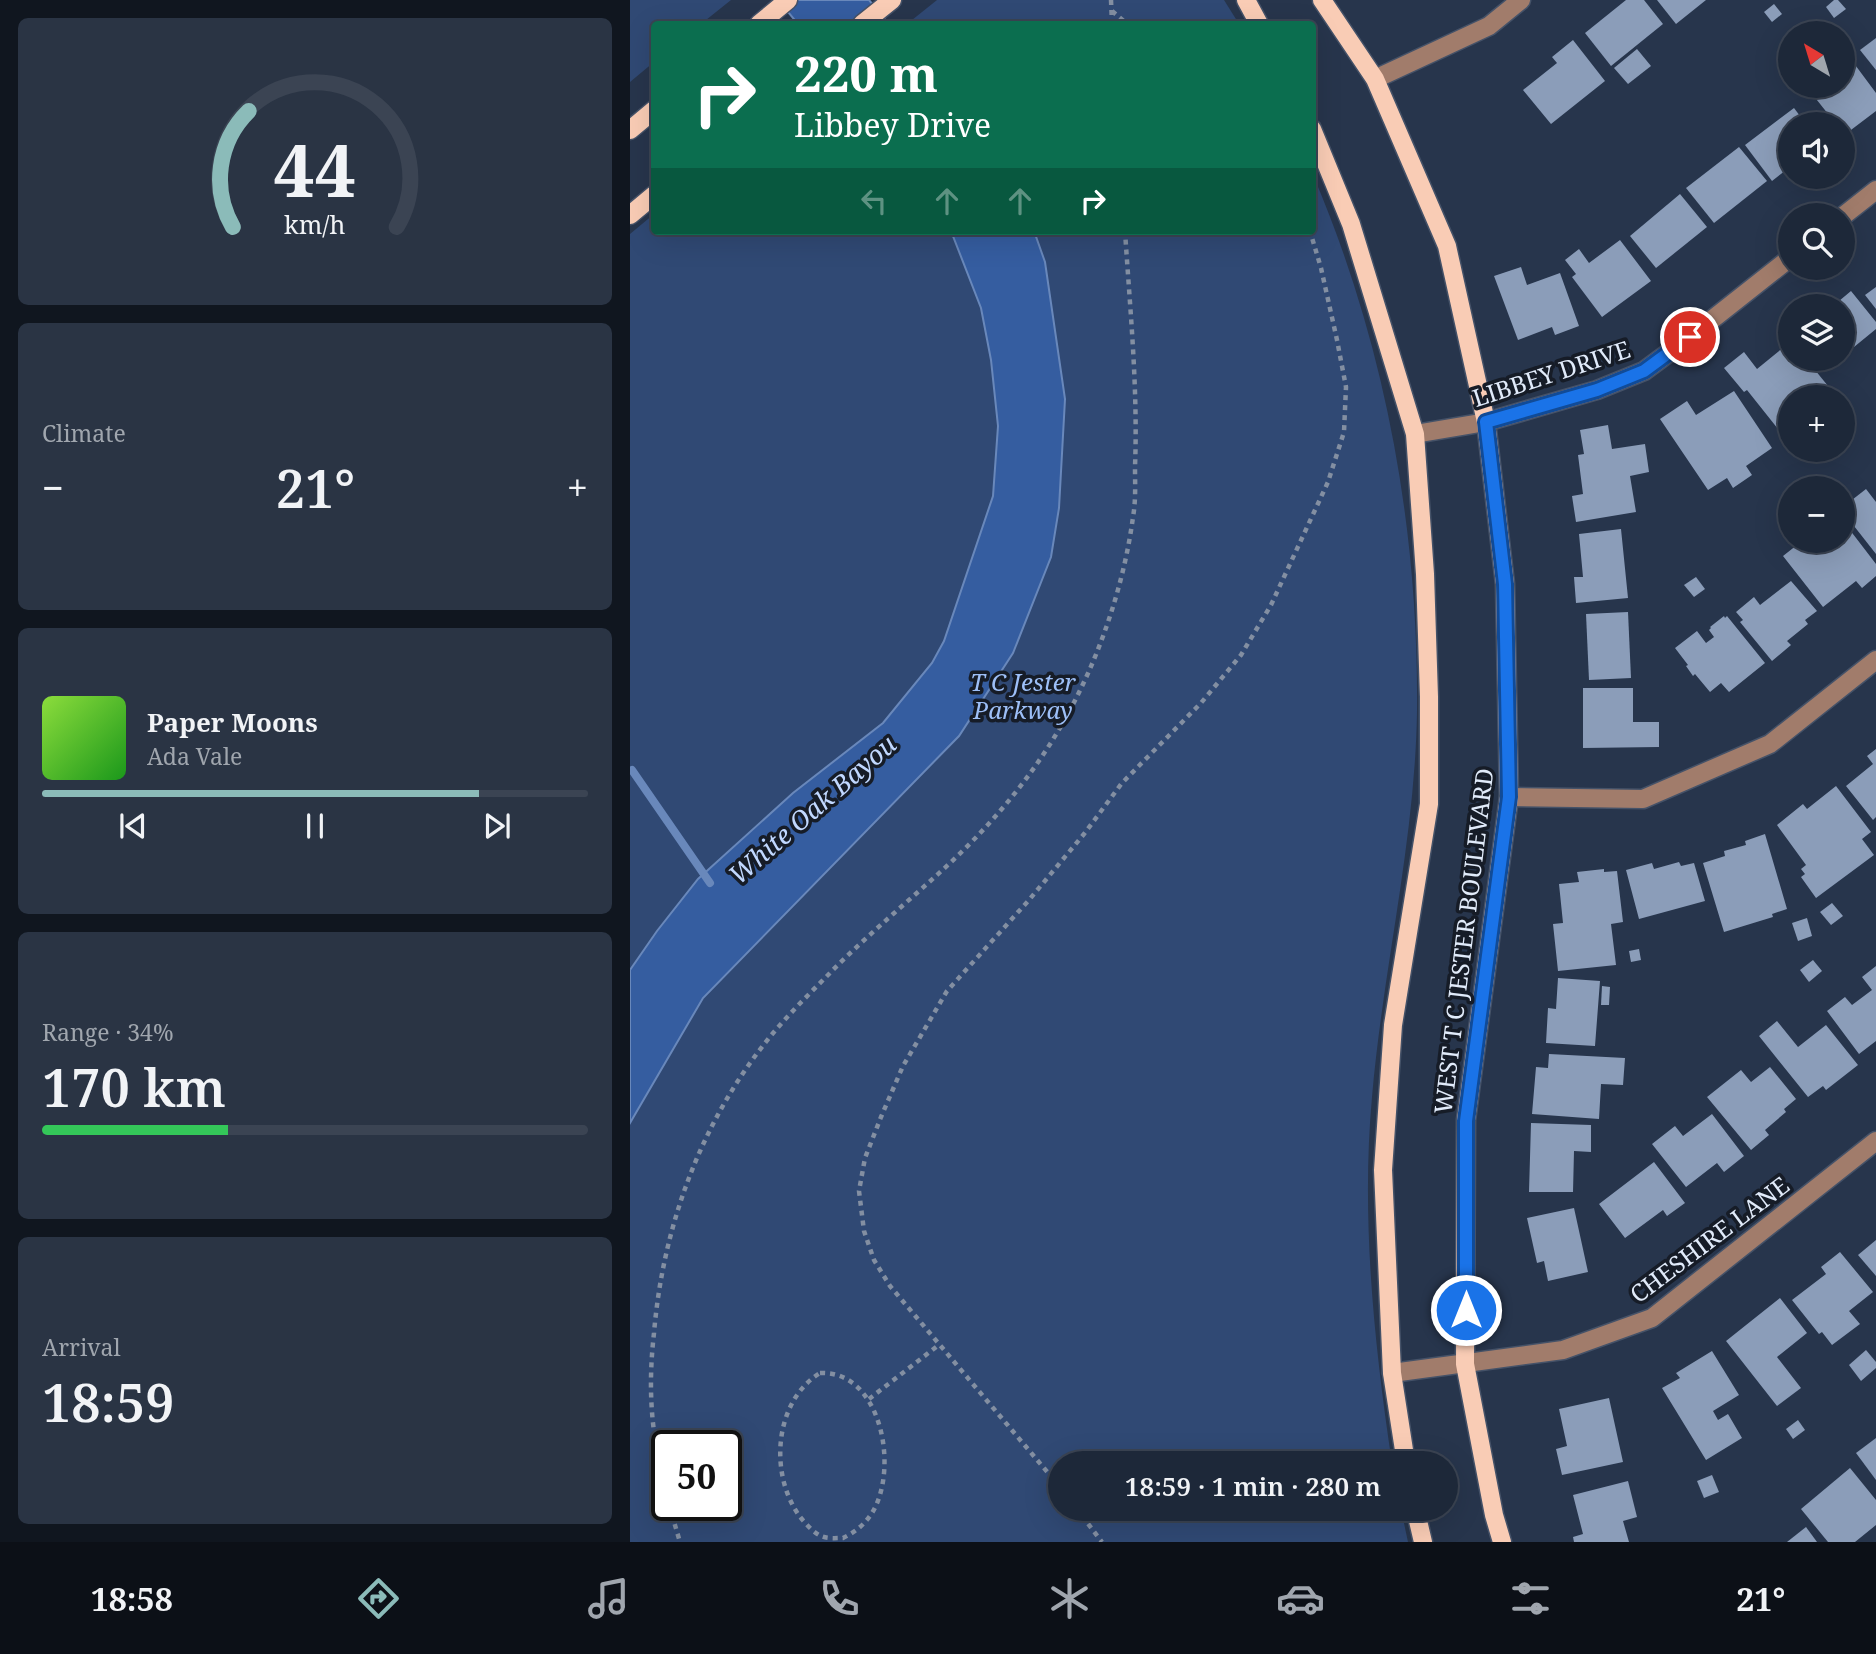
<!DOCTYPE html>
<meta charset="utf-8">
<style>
:root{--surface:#1d2839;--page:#2a3444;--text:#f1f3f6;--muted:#a0a6ae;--line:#3b4453;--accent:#8bbbb9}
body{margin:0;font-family:"Noto Serif",serif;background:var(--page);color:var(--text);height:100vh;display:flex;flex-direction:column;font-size:26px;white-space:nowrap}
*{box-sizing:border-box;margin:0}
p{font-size:23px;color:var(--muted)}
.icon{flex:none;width:38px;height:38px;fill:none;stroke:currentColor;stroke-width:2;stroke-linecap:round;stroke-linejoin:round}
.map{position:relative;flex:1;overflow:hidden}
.drawer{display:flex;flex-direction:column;gap:18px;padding:18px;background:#10161f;width:630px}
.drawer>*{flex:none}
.banner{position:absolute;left:21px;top:21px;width:665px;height:214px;border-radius:7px;box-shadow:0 7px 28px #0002,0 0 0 2px var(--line);background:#0b6e4f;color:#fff;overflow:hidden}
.needle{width:46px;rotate:322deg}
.controls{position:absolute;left:1148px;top:21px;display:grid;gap:14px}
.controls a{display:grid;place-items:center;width:77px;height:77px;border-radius:50%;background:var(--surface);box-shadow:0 7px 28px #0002,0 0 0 2px var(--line);font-size:35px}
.speed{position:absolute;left:21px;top:1430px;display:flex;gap:14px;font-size:35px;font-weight:700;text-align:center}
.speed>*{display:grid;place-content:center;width:91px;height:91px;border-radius:50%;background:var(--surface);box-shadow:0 7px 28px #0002,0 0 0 2px var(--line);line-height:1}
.speed .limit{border:4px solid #111;border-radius:10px;background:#fff;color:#111}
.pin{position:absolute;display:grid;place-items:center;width:60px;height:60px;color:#fff;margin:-30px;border:4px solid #fff;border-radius:50%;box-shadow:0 2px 7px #0007}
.me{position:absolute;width:77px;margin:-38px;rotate:0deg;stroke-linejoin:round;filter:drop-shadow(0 0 5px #0008)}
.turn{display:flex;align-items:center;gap:24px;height:147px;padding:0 28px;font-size:32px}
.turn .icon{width:91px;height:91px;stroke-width:2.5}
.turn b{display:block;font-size:49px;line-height:60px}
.lanes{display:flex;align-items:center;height:66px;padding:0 28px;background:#0003;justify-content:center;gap:35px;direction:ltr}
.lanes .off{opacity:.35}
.big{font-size:52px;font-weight:600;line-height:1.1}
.drawer .tile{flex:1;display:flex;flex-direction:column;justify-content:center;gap:10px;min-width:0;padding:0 24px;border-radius:10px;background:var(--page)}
.drawer .dial{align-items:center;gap:0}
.dial svg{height:182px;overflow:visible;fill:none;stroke:var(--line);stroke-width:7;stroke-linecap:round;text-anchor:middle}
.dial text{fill:var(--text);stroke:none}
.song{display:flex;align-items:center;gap:21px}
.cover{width:84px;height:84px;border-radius:10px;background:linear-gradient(135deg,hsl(90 70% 55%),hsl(120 70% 35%))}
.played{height:7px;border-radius:4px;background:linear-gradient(90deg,var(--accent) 80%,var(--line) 80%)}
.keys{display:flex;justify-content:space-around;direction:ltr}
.heat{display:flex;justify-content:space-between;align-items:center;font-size:38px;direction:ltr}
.charge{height:10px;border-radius:5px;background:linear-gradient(90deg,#34c759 34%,var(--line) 0)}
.trip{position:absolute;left:418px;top:1451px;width:410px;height:70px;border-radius:35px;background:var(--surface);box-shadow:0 7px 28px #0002,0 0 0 2px var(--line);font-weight:600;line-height:70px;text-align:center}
.menu{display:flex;height:112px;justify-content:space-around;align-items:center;background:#0c1017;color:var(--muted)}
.menu .icon{width:49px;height:49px}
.menu .on{color:var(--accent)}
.menu b{font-size:32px;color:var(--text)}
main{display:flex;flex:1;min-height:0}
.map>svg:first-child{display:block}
</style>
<main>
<section class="drawer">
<div class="tile dial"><svg viewBox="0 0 100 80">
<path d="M14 69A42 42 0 1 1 86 69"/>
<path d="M14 69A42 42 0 0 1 21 18" stroke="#8bbbb9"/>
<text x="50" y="56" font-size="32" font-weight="700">44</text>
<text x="50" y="72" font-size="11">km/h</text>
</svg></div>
<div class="tile"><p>Climate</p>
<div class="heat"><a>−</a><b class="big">21°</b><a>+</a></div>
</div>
<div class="tile">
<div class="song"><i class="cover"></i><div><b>Paper Moons</b><p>Ada Vale</p></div></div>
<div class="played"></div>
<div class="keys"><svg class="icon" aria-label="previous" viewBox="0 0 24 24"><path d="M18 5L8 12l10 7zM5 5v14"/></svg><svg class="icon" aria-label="pause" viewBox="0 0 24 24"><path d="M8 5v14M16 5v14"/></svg><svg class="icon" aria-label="next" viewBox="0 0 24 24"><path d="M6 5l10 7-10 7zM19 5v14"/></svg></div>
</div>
<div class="tile"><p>Range · 34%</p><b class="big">170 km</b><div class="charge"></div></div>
<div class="tile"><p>Arrival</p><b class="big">18:59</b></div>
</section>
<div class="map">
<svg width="1246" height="1542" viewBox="0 0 1246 1542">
<rect width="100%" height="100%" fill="#27354c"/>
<!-- green -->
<g fill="#304974" fill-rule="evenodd">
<polygon points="0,0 101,0 71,24 24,24 24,62 0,82"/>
<polygon points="307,0 594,0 609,24 277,24"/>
<path d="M683,175C755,343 789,529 787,712C785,842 753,968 742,1097C731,1217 744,1344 762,1463H430V1508L771,1509L778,1542H0V234L24,214V231H682ZM37,1446H96V1505H37Z"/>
</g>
<!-- water -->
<g fill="#355da0" stroke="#6988bb" stroke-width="2">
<polygon points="148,0 239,0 259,24 168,24"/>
<polygon points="321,231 404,231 415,262 435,399 429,508 421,557 383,653 329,736 73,998 0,1123 0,970 27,931 68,879 163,793 253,723 302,663 314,641 363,496 368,426 361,360 351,308"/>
</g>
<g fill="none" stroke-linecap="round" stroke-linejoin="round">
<!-- stream -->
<polyline stroke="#6988bb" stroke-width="8" points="2,770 80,883"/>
</g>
<!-- building -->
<g fill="#8b9db9">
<polygon points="996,0 1014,0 1033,24 981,66 955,33"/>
<polygon points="1027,0 1076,0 1046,24"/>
<polygon points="1204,0 1208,0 1216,9 1204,18 1196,7"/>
<polygon points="1144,4 1152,14 1142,22 1134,12"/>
<polygon points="1246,38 1246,70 1230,50"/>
<polygon points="943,40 975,81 921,124 893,90 927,63 922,57"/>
<polygon points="1007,49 1021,66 998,84 984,68"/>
<polygon points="1220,58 1246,93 1246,111 1213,136 1213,124 1206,124 1179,90 1184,86 1213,86 1213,64"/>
<polygon points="1164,108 1176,124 1160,124 1160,167 1142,181 1115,145"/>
<polygon points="1109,147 1137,181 1084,223 1056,188"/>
<polygon points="1050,194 1077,227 1026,268 1000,236"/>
<polygon points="990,240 1021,281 972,317 942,277 946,274 935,260 949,249 959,263"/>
<polygon points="891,267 897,285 930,273 949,326 925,335 922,327 888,340 864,276"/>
<polygon points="1246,287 1246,309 1235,295"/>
<polygon points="1221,291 1246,322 1246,329 1213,356 1213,306 1203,306"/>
<polygon points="1160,342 1160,359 1176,359 1207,397 1160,397 1160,435 1156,439 1117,390 1114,392 1094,368 1114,352 1127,369"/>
<polygon points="1187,359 1209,359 1196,369"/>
<polygon points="1104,391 1142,448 1116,466 1122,475 1103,488 1097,478 1078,490 1030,419 1057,401 1066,415"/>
<polygon points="978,425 982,449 1015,444 1019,472 1000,476 1006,512 946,522 942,496 953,494 948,455 954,454 950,430"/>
<polygon points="1236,489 1246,502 1246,554 1213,512 1213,507"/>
<polygon points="1213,521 1246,564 1246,576 1232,588 1226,581 1193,607 1153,556 1172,541 1213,541"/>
<polygon points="991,529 998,598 946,603 944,577 953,577 949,534"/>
<polygon points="1066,577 1075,589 1064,597 1054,585"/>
<polygon points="1161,581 1187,611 1175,620 1178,624 1157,641 1161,645 1142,661 1110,622 1113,620 1106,612 1124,597 1130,605"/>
<polygon points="998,612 1001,678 959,680 956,614"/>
<polygon points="1094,616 1095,618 1097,616 1135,663 1099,692 1091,683 1080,692 1065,674 1063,676 1056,666 1058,665 1045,648 1067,631 1076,643 1084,637 1079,630 1081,628 1080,627"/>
<polygon points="953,688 1003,688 1003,722 1029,722 1029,747 953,748"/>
<polygon points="1246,749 1246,817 1243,820 1216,786 1243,764 1237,756"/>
<polygon points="1206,786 1241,832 1232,839 1244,855 1186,898 1171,877 1175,874 1171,869 1176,865 1147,825 1173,804 1177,809"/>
<polygon points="1135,834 1157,909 1142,914 1143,917 1094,932 1073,863 1095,856 1094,851 1116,845 1115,841"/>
<polygon points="1049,862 1051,866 1064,863 1075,901 1009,919 996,870 1022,863 1024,869"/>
<polygon points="974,869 974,872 987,871 993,922 981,924 986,965 928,971 923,924 933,923 929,884 949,882 947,872"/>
<polygon points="1202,903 1213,916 1201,925 1190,912"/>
<polygon points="1177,918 1182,936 1168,941 1162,923"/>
<polygon points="1009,949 1011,960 1001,962 999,951"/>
<polygon points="1183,960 1192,971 1179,982 1170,970"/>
<polygon points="1246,966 1246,1041 1229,1054 1197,1011 1215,997 1222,1005 1242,990 1232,977"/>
<polygon points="928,978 970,981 965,1046 916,1043 918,1008 926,1009"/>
<polygon points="972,986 980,987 979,1005 971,1005"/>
<polygon points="1147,1021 1168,1047 1196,1025 1228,1065 1196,1090 1193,1086 1178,1097 1129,1036"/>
<polygon points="919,1054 995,1058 993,1085 971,1084 969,1119 902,1114 906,1067 918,1068"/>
<polygon points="1140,1067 1166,1099 1154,1109 1156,1112 1135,1130 1139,1135 1121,1150 1077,1097 1111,1070 1121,1082"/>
<polygon points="1082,1114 1114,1156 1094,1172 1087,1163 1056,1187 1022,1144 1045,1126 1053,1136"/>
<polygon points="901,1123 961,1125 961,1152 944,1151 943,1192 899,1192"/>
<polygon points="1024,1162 1055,1203 1037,1216 1033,1210 995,1238 969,1204"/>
<polygon points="944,1208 958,1272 918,1281 914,1261 907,1263 897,1218"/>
<polygon points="1246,1240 1246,1276 1228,1255"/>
<polygon points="1210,1252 1243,1292 1219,1311 1230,1324 1202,1345 1192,1332 1189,1334 1162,1300 1196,1274 1191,1267"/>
<polygon points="1150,1298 1177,1333 1147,1357 1171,1388 1147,1406 1096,1341"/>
<polygon points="1236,1350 1246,1362 1246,1368 1231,1381 1219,1365"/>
<polygon points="1082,1351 1109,1395 1083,1411 1088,1420 1098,1414 1112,1438 1076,1460 1032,1388 1050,1378 1046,1373"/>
<polygon points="979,1398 993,1462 932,1475 926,1449 937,1446 929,1409"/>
<polygon points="1168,1420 1175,1430 1163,1439 1156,1429"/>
<polygon points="1246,1438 1246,1480 1226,1453"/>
<polygon points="1220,1468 1246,1500 1246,1525 1225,1542 1198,1542 1171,1509"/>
<polygon points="1082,1475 1089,1492 1074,1498 1067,1481"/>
<polygon points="998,1481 1007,1517 993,1521 999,1542 944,1542 943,1537 953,1534 943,1495"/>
<polygon points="1176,1527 1187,1542 1157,1542"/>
</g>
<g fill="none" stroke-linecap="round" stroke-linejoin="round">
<!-- minor casing -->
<g stroke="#455268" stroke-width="21">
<g id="minor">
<polyline points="745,79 859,26 891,0"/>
<polyline points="1213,216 1246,190"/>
<polyline points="785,434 856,422 967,390 1014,371 1060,337 1160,258"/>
<polyline points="879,797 1013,799 1140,744 1246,660"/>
<polyline points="762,1373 933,1350 1022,1318 1246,1141"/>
</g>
</g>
<!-- major casing -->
<g stroke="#455268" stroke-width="21">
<g id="major">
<polyline points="616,0 629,24"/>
<polyline points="692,0 745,79 817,246 856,422 875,584 879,797 836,1120 835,1364 864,1515 872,1542"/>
<polyline points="129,24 158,0"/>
<polyline points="232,24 262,0"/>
<polyline points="682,129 721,224 785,434 795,574 799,697 799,804 763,1025 753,1170 762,1373 776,1463"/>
<polyline points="0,130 24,110"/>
<polyline points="0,215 24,195"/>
<polyline points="785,1508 793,1542"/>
</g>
</g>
<!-- path -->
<g stroke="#838fa2" stroke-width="4.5" stroke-dasharray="5 5" stroke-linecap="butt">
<polyline points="481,0 482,24"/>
<polyline points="482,11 497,24"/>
<path d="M190,1373C256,1370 272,1484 235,1522C229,1529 221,1534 213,1538C206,1538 198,1539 191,1536C184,1533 176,1524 171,1518C139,1477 143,1402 190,1373Z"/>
<polyline points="239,1399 310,1344"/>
<polyline points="430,1487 260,1286 244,1260 234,1231 229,1191 235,1158 251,1117 273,1066 317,991 399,900 454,834 492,783 571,703 611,655 641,605 698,482 714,432 716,387 707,340 691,268 680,231"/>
<path d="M37,1496C30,1469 24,1440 22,1412C20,1386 21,1359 24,1333C33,1226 71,1122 139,1038C157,1016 178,995 198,975C236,936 279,901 319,864C364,822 405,773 435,719C469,659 494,585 503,517C506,500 505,483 505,467C508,388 500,309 495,231"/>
<polyline points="39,1505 50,1542"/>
<polyline points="446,1508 472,1542"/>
</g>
<!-- minor -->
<use href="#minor" stroke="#a17c6b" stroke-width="18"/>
<!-- major -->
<use href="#major" stroke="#f9ccb5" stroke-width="18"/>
</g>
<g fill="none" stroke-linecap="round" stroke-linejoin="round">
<!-- route casing -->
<g stroke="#114b97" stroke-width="18">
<polyline id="route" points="836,1310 836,1121 879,797 875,584 856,422 967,390 1014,371 1060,337"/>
</g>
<!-- route -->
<use href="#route" stroke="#1a73e8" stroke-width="12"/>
</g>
<g text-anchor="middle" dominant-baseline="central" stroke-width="7" stroke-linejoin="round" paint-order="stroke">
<!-- street labels -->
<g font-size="24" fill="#e1ebfa" stroke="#161c27">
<text transform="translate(921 373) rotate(-18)">LIBBEY DRIVE</text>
<text transform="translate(833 941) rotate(-83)">WEST T C JESTER BOULEVARD</text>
<text transform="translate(1079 1239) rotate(-37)">CHESHIRE LANE</text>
</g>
<!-- park labels -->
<g font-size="24" font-style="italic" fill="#9dbff7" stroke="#161c27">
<text x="393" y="681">T C Jester<tspan x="393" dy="28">Parkway</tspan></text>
</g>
<!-- water labels -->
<g font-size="26" font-style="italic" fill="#c1d8ff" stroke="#161c27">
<text transform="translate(182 809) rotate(-41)">White Oak Bayou</text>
</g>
</g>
</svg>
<div class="controls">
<a><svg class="needle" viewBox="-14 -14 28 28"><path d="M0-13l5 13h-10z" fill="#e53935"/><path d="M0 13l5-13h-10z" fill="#a0a6ae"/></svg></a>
<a><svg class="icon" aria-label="sound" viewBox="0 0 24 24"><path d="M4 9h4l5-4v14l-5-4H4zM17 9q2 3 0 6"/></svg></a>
<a><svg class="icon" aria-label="search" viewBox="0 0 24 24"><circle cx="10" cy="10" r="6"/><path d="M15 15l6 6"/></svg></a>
<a><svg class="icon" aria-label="layers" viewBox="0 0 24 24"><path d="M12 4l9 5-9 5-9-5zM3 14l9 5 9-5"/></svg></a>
<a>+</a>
<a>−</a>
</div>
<div class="speed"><div class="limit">50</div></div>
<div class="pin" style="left:1060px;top:337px;background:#d93025"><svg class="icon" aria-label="arrive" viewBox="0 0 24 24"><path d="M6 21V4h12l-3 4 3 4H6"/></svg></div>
<svg class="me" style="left:836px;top:1310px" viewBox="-20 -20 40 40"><circle r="17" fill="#1a73e8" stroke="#fff" stroke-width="3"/><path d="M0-11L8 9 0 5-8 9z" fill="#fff"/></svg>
<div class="trip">18:59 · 1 min · 280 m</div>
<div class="banner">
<div class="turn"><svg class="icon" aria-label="right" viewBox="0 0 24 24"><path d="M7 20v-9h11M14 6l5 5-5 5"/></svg><div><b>220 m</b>Libbey Drive</div></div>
<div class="lanes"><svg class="icon off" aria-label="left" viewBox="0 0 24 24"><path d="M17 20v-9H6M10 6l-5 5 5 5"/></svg><svg class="icon off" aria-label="ahead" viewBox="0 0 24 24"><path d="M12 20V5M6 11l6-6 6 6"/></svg><svg class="icon off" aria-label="ahead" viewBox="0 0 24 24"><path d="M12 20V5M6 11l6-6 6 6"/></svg><svg class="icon" aria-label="right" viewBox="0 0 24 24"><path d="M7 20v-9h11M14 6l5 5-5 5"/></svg></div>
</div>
</div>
</main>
<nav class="menu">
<b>18:58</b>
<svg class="icon on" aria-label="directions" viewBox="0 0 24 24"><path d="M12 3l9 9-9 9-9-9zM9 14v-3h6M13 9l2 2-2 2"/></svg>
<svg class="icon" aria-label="music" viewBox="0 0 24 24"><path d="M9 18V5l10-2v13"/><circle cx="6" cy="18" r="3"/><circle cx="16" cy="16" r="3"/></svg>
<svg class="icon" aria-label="phone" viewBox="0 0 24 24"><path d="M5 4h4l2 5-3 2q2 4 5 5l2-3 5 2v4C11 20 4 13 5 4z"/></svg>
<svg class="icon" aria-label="climate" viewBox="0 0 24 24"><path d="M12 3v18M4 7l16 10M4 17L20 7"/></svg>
<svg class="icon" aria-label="car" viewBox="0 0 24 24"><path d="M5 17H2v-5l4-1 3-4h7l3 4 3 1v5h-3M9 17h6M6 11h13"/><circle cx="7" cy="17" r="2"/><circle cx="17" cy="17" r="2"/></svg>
<svg class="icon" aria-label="filters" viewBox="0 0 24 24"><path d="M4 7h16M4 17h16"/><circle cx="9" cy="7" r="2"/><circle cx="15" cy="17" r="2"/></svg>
<b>21°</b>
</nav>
